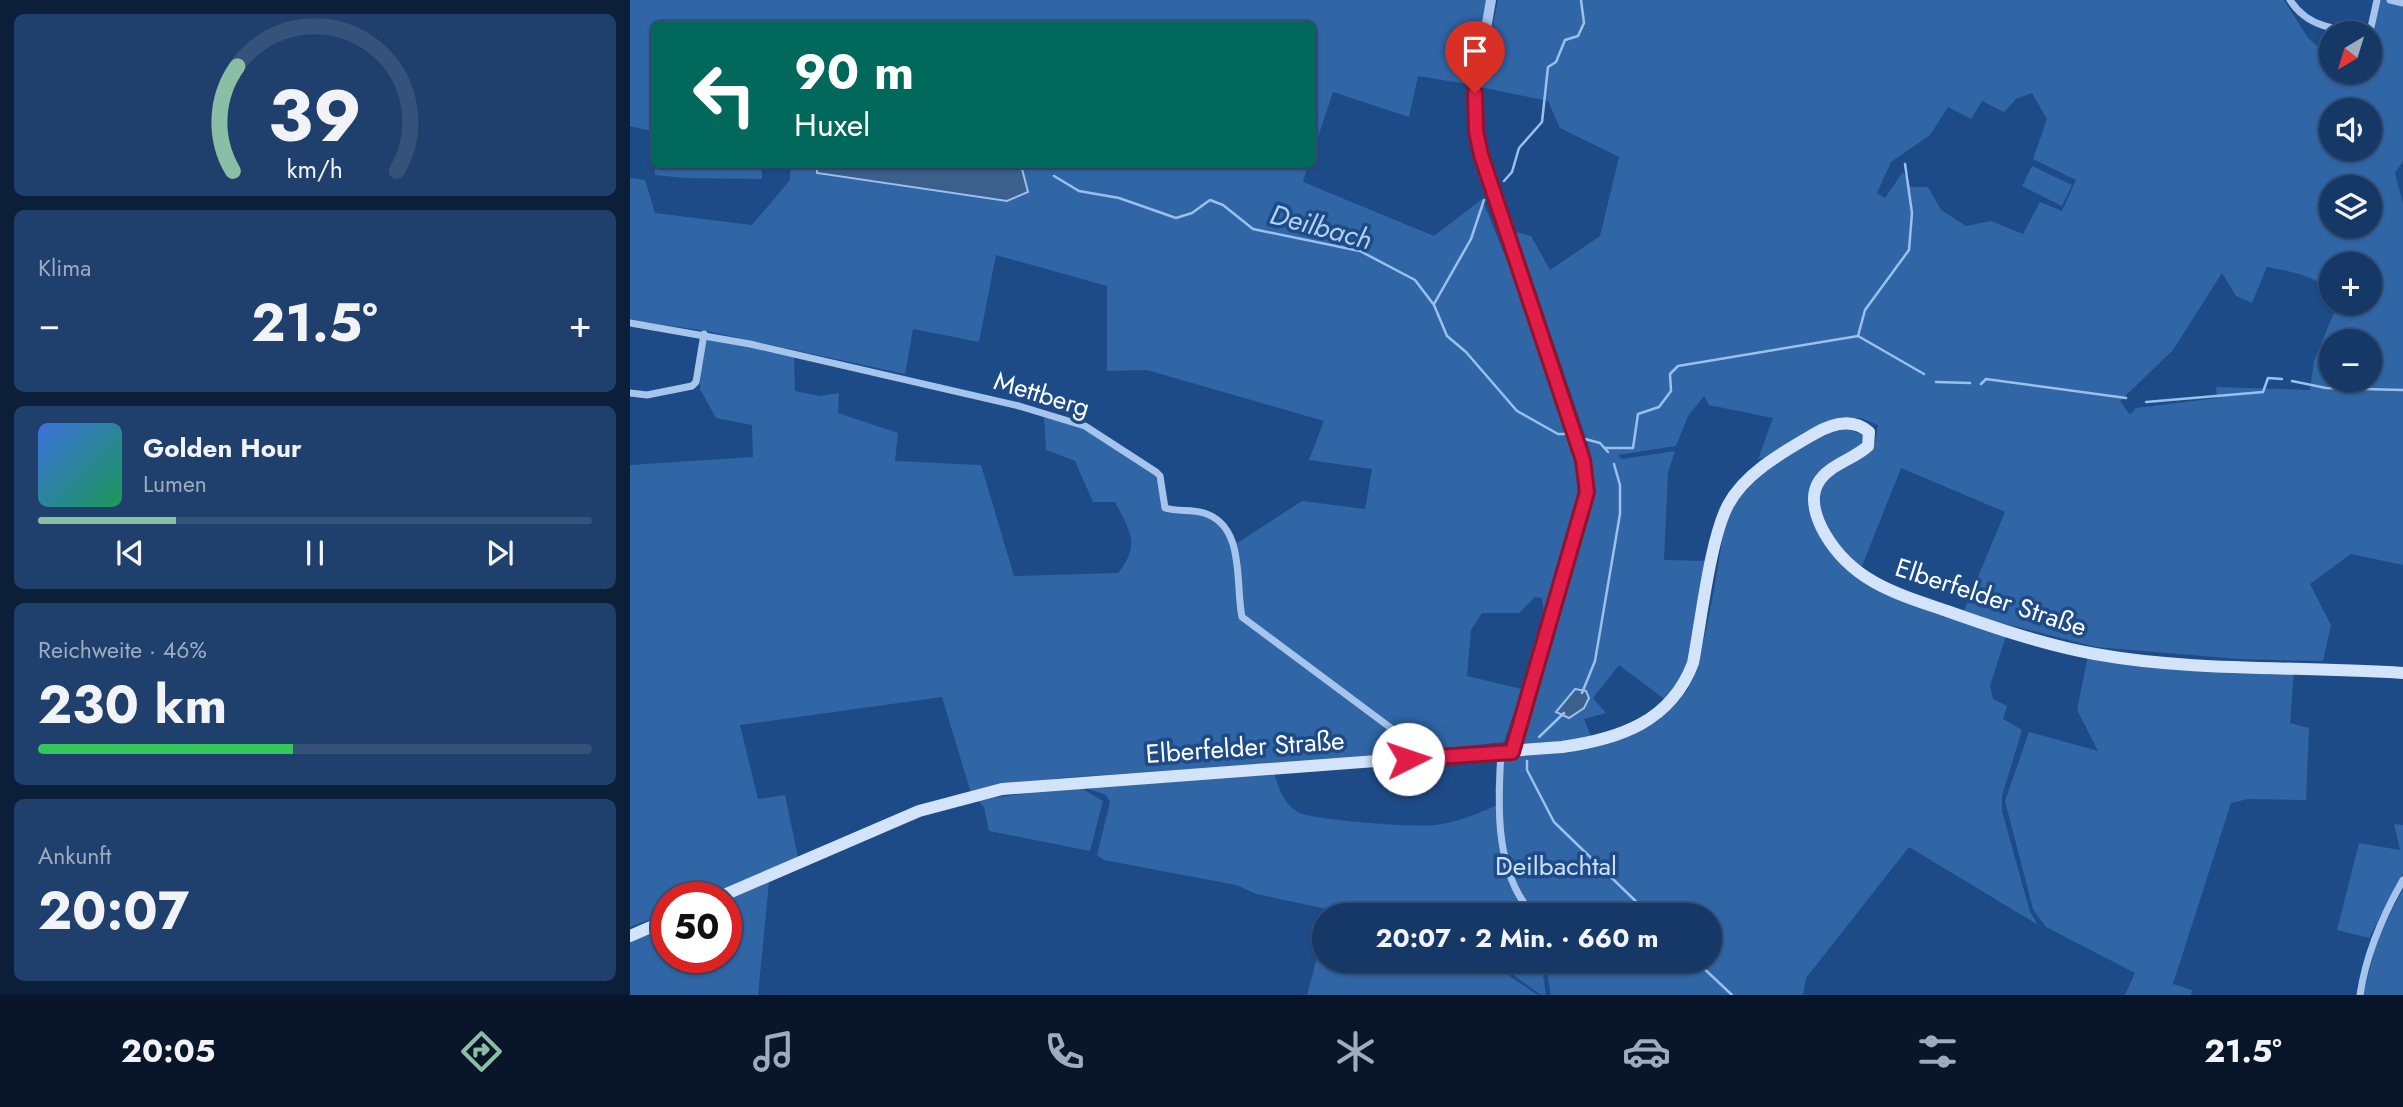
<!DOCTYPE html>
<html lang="de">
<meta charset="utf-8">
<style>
:root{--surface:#163866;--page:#1f3f6c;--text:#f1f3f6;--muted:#9eacbf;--line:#35527a;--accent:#8abfa5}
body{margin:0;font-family:Jost,sans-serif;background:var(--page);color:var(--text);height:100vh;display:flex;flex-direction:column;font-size:26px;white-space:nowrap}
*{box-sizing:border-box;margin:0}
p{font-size:23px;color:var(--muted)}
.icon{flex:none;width:38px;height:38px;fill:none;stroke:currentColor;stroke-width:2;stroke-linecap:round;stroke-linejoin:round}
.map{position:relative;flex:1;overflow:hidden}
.side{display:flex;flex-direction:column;gap:14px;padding:14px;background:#0c1f38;width:630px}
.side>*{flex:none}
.guide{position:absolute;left:21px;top:21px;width:665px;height:147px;border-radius:10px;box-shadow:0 2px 5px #0004,0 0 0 2px var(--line);background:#00695c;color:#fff;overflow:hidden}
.needle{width:46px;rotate:218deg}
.buttons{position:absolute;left:1689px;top:21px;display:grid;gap:14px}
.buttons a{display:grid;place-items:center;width:63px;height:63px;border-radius:50%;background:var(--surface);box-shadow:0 2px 5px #0004,0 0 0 2px var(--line);font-size:35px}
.speed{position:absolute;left:21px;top:882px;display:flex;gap:14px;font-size:35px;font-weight:700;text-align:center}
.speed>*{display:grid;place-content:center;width:91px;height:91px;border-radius:50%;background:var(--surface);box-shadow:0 2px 5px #0004,0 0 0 2px var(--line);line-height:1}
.speed .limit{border:10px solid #d22;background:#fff;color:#111}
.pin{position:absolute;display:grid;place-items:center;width:60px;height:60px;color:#fff;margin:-72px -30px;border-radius:50% 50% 50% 0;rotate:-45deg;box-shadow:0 0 7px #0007}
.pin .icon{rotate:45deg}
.me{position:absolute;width:77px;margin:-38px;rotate:86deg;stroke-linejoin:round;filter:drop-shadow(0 0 5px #0008)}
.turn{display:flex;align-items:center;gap:24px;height:147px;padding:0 28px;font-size:32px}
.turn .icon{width:91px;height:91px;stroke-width:2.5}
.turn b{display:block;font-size:49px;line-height:60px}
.big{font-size:52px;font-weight:700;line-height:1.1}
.side .tile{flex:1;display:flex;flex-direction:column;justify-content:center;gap:10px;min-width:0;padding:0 24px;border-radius:10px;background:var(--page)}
.side .dial{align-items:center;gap:0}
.dial svg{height:182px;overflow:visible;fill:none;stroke:var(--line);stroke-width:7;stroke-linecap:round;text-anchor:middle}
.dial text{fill:var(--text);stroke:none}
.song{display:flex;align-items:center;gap:21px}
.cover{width:84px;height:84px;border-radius:10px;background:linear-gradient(135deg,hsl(220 70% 55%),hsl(150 70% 35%))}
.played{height:7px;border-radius:4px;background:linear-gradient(90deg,var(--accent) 25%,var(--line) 25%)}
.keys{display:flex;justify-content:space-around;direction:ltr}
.heat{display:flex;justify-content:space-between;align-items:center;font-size:38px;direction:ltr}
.charge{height:10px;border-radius:5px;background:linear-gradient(90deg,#34c759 46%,var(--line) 0)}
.trip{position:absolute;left:682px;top:903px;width:410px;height:70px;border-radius:35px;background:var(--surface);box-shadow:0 2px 5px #0004,0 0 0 2px var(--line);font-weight:700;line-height:70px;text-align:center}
.tabs{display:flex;height:112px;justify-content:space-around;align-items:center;background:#091629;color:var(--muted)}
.tabs .icon{width:49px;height:49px}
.tabs .current{color:var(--accent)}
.tabs b{font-size:32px;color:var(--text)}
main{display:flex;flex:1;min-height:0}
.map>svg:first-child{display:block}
</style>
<main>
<section class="side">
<div class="tile dial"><svg viewBox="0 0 100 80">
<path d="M14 69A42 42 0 1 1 86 69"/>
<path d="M14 69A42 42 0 0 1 16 23" stroke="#8abfa5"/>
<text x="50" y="56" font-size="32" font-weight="700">39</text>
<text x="50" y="72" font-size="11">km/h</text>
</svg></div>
<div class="tile"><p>Klima</p>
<div class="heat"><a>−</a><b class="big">21.5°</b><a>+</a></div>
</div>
<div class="tile">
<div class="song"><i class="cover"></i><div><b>Golden Hour</b><p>Lumen</p></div></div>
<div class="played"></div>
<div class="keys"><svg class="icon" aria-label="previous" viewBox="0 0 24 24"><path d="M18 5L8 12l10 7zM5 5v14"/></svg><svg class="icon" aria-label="pause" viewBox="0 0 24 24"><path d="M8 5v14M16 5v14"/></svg><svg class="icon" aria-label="next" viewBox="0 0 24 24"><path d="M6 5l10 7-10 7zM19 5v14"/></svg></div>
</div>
<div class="tile"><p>Reichweite · 46%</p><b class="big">230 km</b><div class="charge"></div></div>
<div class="tile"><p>Ankunft</p><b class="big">20:07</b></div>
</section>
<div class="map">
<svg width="1773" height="995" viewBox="0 0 1773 995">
<rect width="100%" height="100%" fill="#1d4b88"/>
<!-- green -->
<g fill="#3065a6" fill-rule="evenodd">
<polygon points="0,0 858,0 842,85 788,76 779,117 703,92 683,152 682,24 24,24 24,128 20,131 0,126"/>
<path d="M868,0H1654L1678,38L1701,58V72H1740L1748,0H1773V161L1765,173L1773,204V565L1721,554L1680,584L1701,625L1693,661L1608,659L1466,647L1333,613L1375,512L1271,468L1230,571L1205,542L1187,503L1189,492L1198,476L1241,449L1245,442L1248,425L1231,418H1212L1138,457L1128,459L1143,418L1079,405L1074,396L1058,416L1046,446L988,455L992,459L1045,451L1038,473L1034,560L1078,561L1055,676L1037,701L989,665L963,698L976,713L954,719L962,739L893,744L892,737L925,633L964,487L959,447L886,232L901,236L920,270L970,236L989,157L930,128L918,101L850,87ZM1402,93L1417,119L1403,159L1446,180L1432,211L1410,202L1393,234L1361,221L1336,226L1311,210L1298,187H1281L1273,172L1255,198L1247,193L1261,162L1300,135L1318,107L1341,119L1352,101L1374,112L1386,99ZM1701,110H1740V149H1701ZM1701,187H1740V226H1701ZM1701,264H1740V303H1708L1684,361L1680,390L1586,387L1587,398L1506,408L1500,415L1490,401L1543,350L1592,273L1606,296L1622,303L1637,267C1659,271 1684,275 1701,291ZM1701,341H1740V380H1701Z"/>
<polygon points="160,164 187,165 188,173 398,192 391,165 678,165 673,182 804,236 852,199 882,273 940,442 947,477 947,520 915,619 912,598 905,597 889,613 852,613 841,630 837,676 892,689 874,742 780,752 774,736 614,616 610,560 604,545 672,501 735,509 742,469 679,460 694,421 517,370 477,371 477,286 366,255 349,342 283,329 275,374 77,331 0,320 0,178 15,180 25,213 122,225 160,180"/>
<polygon points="25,165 132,165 132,179 55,178 25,175"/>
<polygon points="1402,166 1442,185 1432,206 1392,186"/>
<path d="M71,338L164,357L165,391L190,396L209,393L208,413L268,433L265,461L351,465L384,576L488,573C511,545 500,531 485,502H463L445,461L416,450L414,417L458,430L523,473L530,486L533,509C548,511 567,511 581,519C611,535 608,588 611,617L771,738L775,755L429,778L341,793L312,697L110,725L128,799L155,795L168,857L73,898H37V913L0,927V465L123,457L122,425L86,418L70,389Z"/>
<path d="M1216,428L1233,435L1230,448L1188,476C1186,524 1184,539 1222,574L1376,636L1360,686L1363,699L1377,706L1373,719L1392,730L1372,796V811L1400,912L1408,925L1279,847L1176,978L1173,995H921L915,961H1080V915H726L626,894L606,885L474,860L467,855L480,802L476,795L456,788L644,772C649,788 652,802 668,812C680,820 789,828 806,825C827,822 848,814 867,805L873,832L865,790L867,767L877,757C917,752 960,750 998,736C1021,728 1043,709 1057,690C1074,667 1090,552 1096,517C1117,480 1173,434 1216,428Z"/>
<polygon points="1458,656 1664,671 1660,723 1679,728 1676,800 1618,799 1601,803 1543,984 1562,990 1561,995 1495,995 1505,973 1416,927 1403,909 1375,801 1399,732 1468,751 1447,710"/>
<polygon points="448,786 473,801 460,851 359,831 354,807 348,800"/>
<polygon points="1764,824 1773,825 1773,873 1739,938 1707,930 1729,843 1770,850"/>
<polygon points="139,882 128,995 0,995 0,942 37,926 37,957 96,957 96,900"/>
<polygon points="1773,889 1773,995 1733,995 1748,937"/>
<polygon points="695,928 695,961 857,961 908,995 677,995"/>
<polygon points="864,961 911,961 916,995 911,995"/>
</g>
<!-- water -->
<g fill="#3c5f8b" stroke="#9ac0ed" stroke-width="2">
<polygon points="187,165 391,165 398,192 377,201 187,173"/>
<polygon points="945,689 956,691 959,698 954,708 939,718 926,712"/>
</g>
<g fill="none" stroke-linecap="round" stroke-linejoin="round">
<!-- stream -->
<g stroke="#9ac0ed" stroke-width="2.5">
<polyline points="424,176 449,191 489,198 546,218 562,213 580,200 593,205 623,229 730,251 785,280 804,305 817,336 836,352 887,411 928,434 937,434"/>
<polyline points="874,181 882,172 889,148 912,122 918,67 926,62 935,40 948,36 954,23 951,0"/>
<polyline points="804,304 841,239 854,200"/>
<polyline points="1228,336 1235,310 1279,250 1282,213 1275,164"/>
<polyline points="1662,381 1696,388 1773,390"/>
<polyline points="1306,382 1340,383"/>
<polyline points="1351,384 1356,379 1496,398"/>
<polyline points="1516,402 1633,392 1638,378 1652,379"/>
<polyline points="955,439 970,443 978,452"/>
<polyline points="975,448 1003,448 1008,414 1029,407 1041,391 1040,374 1048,366 1228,336 1294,374"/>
<polyline points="952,693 965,661 990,514 990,485 984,464"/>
<polyline points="909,737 934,713"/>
<polyline points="897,761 897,770 924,822 1020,915"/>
<polyline points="1066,961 1102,995"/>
</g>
<!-- minor -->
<g stroke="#a7c5ec" stroke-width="7">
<path d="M1660,0C1678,29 1709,30 1740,32L1747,0"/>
<polyline points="1760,0 1773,3"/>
<path d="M0,323L120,344L389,406L455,426L526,472L530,476L535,508C548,512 561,509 574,513C616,526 605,584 612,617L773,737L778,759"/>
<polyline points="0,393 17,395 62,386 66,382 74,334"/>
<path d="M871,752C868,801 865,861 894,903"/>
<path d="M1730,995C1736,954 1753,915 1773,880"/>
</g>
<!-- tertiary -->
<polyline stroke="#a7c5ec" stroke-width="10" points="861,0 845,93 846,131 860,184 953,460 957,481 955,503 882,752"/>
<!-- secondary -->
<g stroke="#d3e3f9" stroke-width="12">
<path d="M87,898L289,811L372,789L932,747C989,739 1041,722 1063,663C1071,622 1080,539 1098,505C1115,473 1153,452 1184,434C1201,424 1222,417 1239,432L1238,446C1223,460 1198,465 1188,483C1179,499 1187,520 1195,534C1223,582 1267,594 1317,611C1365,628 1415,645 1465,654C1564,672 1672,666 1773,673"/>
<polyline points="0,936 37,920"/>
</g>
</g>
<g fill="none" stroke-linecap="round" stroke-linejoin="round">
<!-- route casing -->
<g stroke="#92132f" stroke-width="18">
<polyline id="route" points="778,759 882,752 957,492 953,460 851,155 846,131 845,93"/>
</g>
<!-- route -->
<use href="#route" stroke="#e11d48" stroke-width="12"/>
</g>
<g text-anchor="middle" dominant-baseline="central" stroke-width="7" stroke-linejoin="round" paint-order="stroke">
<!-- street labels -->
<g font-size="26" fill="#fff" stroke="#1d4b88">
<text transform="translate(412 394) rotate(17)">Mettberg</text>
<text transform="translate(1361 597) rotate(18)">Elberfelder Straße</text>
<text transform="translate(615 747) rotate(-4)">Elberfelder Straße</text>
</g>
<!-- park labels -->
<g font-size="26" fill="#cce0f9" stroke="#1d4b88">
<text x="926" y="866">Deilbachtal</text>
</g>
<!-- water labels -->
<g font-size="28" font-style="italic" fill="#b2d0f3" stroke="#1d4b88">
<text transform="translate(691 227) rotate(15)">Deilbach</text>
</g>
</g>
</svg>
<div class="buttons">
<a><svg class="needle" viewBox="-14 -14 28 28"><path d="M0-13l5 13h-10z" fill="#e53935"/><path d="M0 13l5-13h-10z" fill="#9eacbf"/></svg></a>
<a><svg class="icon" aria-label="sound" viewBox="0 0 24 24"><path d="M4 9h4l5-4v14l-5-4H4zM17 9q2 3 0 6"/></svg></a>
<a><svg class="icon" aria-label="layers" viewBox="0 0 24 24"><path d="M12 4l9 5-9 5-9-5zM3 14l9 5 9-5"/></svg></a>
<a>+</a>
<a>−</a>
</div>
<div class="speed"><div class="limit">50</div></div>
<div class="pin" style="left:845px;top:93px;background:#d93025"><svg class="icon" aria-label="arrive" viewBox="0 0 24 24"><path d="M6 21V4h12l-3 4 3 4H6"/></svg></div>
<svg class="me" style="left:778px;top:759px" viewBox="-20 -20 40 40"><circle r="19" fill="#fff"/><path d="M0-13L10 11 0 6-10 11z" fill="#e11d48"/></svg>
<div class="trip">20:07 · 2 Min. · 660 m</div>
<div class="guide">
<div class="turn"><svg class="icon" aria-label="left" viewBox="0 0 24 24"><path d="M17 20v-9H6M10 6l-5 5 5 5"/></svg><div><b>90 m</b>Huxel</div></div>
</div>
</div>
</main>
<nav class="tabs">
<b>20:05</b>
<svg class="icon current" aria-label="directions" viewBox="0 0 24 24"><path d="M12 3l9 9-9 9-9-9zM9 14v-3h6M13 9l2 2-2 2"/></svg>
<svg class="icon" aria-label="music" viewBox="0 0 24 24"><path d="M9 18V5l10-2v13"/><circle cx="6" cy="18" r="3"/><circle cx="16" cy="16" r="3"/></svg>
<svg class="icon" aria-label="phone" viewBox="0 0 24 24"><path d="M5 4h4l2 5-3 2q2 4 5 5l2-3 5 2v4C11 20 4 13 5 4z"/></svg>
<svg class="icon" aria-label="climate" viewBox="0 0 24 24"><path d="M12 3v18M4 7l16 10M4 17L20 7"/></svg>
<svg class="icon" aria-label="car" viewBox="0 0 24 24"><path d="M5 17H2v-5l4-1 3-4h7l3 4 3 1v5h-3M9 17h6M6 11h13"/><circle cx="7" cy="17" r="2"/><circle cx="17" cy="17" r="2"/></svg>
<svg class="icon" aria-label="filters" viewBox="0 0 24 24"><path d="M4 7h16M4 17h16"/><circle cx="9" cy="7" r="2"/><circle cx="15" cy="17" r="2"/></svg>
<b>21.5°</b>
</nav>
